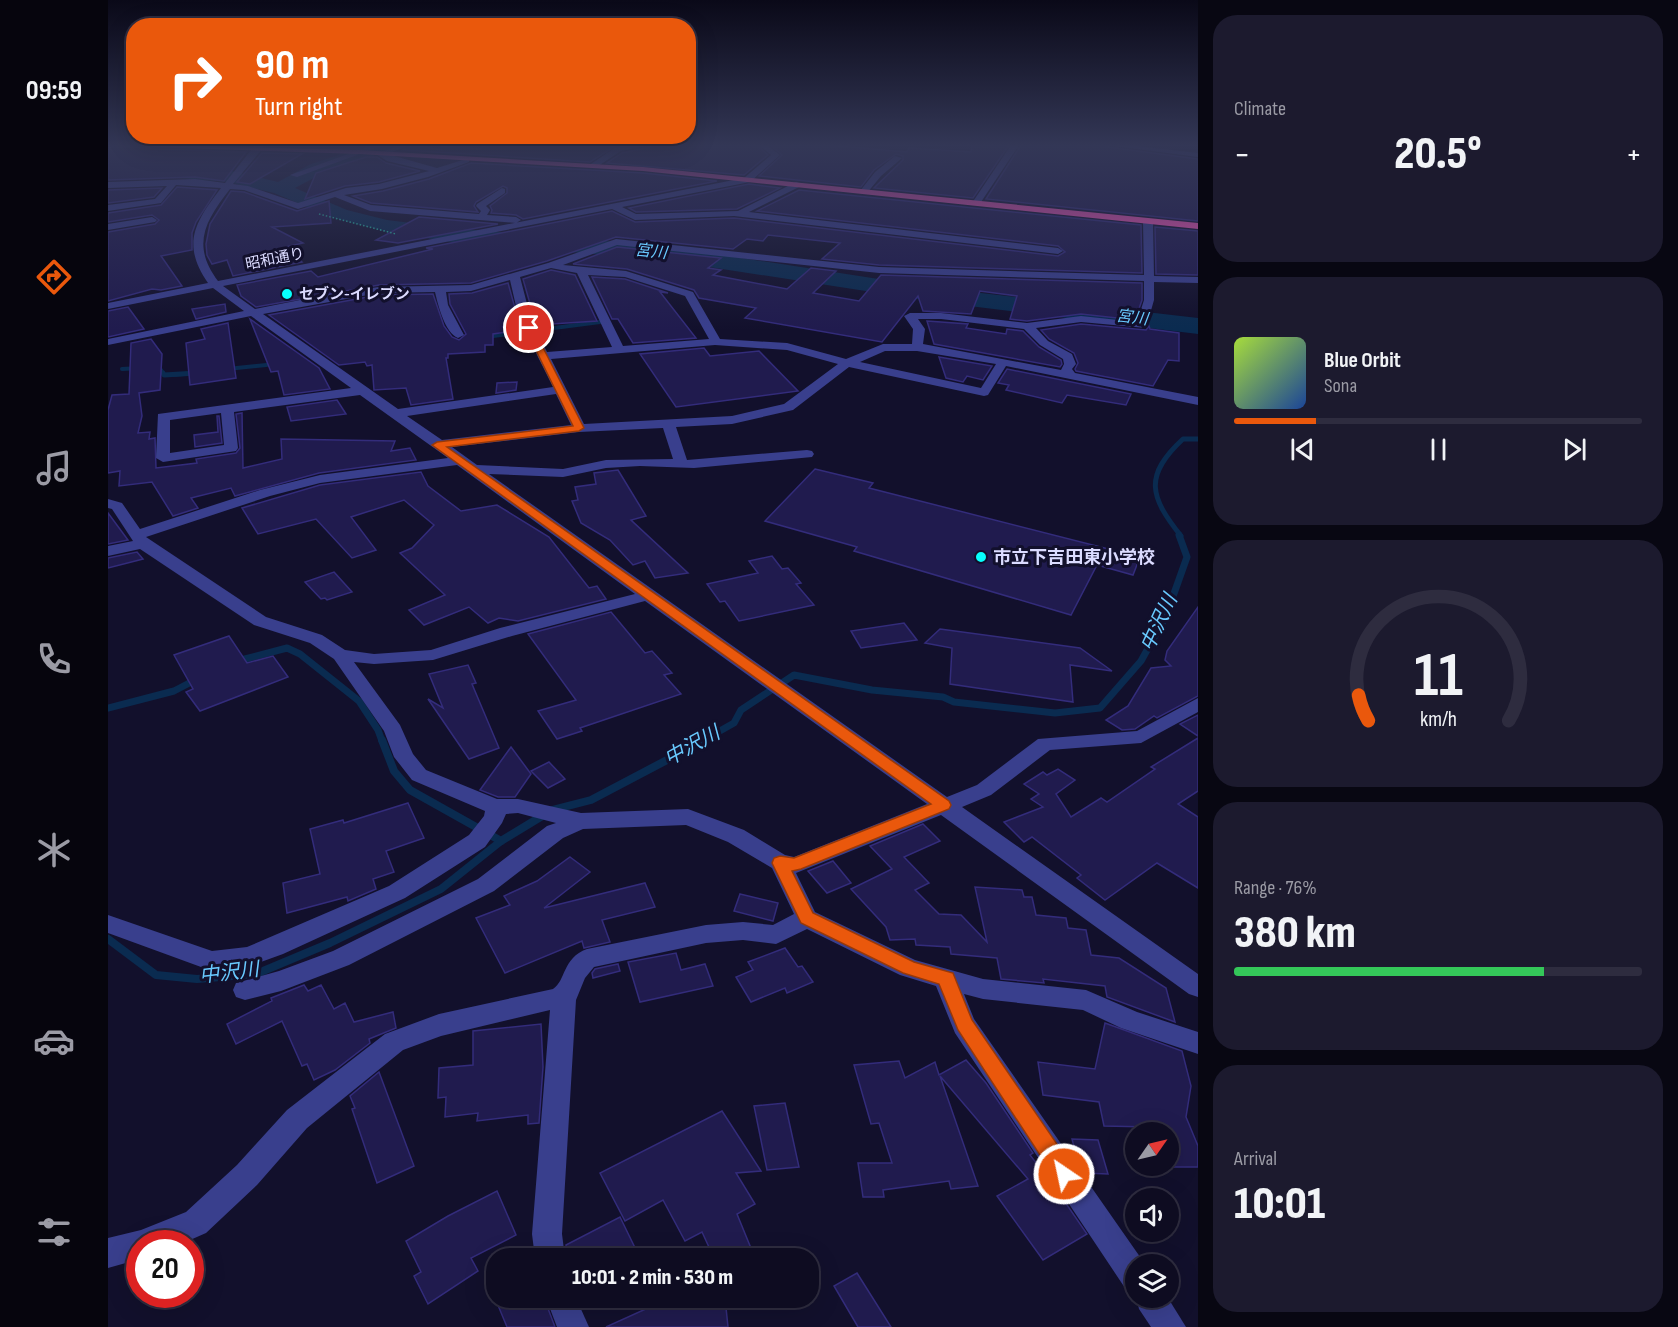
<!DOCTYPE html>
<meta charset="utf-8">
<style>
:root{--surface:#0e0c21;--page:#1c1a2e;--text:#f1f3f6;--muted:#9b9ba5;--line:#2e2c3f;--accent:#ea580c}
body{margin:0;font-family:"Sofia Sans Condensed","Noto Sans JP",sans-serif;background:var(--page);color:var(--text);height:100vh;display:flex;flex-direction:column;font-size:22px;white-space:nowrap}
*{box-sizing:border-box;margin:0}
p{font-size:20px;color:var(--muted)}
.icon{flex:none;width:33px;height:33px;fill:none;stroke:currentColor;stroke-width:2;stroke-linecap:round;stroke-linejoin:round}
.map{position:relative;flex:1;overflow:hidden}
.side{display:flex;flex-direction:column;gap:15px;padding:15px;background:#080712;width:480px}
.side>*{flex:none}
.banner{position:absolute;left:18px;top:18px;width:570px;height:126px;border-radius:24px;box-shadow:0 6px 24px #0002,0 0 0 2px var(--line);background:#ea580c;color:#fff;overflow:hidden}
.needle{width:39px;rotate:56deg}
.fabs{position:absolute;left:1017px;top:1122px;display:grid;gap:12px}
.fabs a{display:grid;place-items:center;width:54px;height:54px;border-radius:50%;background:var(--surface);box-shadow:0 6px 24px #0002,0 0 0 2px var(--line);font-size:30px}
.speed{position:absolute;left:18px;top:1230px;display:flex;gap:12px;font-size:30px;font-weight:700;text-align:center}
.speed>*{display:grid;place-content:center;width:78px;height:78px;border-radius:50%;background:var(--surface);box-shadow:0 6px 24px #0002,0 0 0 2px var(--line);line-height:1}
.speed .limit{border:9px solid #d22;background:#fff;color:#111}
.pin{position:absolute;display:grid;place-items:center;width:51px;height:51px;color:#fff;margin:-26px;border:3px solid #fff;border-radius:50%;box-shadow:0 2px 6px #0007}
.me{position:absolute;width:66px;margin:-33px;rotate:326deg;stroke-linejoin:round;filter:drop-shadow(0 0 4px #0008)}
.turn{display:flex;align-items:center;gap:21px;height:126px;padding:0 30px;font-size:27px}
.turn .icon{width:78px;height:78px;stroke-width:2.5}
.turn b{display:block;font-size:42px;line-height:51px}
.big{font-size:45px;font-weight:800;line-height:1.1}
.side .widget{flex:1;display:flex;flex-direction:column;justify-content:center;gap:9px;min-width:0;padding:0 21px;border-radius:24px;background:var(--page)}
.side .dial{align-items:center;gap:0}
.dial svg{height:156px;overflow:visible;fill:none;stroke:var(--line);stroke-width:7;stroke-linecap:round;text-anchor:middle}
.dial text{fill:var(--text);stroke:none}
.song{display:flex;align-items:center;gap:18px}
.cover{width:72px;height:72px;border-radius:9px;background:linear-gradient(135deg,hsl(80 70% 55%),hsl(220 70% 35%))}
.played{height:6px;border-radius:3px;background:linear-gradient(90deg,var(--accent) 20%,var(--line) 20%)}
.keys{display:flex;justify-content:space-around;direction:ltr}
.heat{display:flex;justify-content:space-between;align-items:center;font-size:33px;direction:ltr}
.charge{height:9px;border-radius:4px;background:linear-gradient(90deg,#34c759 76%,var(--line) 0)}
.trip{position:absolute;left:378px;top:1248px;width:333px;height:60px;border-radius:24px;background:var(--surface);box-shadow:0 6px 24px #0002,0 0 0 2px var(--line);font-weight:800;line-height:60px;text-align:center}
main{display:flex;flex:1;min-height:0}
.menu{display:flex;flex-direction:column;width:108px;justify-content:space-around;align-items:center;background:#06050d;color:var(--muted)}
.menu .icon{width:42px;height:42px}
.menu .selected{color:var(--accent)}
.menu b{font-size:27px;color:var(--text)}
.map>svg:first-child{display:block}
</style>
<main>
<nav class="menu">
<b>09:59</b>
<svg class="icon selected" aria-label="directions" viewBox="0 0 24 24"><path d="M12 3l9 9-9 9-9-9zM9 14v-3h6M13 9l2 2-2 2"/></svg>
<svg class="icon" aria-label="music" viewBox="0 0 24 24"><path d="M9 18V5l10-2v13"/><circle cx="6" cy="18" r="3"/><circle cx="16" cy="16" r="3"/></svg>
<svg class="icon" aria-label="phone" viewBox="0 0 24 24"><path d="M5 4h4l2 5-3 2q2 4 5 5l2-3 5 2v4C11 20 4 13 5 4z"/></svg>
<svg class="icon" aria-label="climate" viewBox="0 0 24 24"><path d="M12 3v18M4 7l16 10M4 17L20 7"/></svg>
<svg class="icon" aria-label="car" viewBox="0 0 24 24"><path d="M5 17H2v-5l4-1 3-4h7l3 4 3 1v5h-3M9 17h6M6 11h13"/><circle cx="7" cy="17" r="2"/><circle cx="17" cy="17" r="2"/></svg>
<svg class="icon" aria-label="filters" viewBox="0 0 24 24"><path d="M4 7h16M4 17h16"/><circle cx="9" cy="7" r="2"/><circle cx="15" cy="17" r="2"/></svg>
</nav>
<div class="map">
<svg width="1090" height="1327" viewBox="0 0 1090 1327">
<rect width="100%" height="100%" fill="#12102c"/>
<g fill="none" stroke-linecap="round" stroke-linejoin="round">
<!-- stream-far3 -->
<g stroke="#0a2b50" stroke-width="4">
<polyline points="378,337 492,322"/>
<polyline points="45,368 53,370 56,375"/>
<polyline points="14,369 31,368"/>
<polyline points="119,369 168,364"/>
<polyline points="63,375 90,373"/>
</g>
<!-- stream-far2 -->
<g stroke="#0a2b50" stroke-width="5">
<polyline points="55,373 56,375 89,373"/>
<path d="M1073,536C1042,497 1035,476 1075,439H1090"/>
</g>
<!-- stream-far1 -->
<g stroke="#0a2b50" stroke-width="7">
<polyline points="129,661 179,648 192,654 251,701 270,730 274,741"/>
<polyline points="0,708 66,691 89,679"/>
<polyline points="594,741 626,723 633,710 686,675 764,690 835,697 846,702 947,713 992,708 1033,661 1058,616 1079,557 1071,535"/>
</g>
<!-- stream -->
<g stroke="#0a2b50" stroke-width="8">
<polyline points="274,740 286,771 302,790 393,841"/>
<polyline points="0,939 48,975 89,979 148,974 222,943 333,889 393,841 444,810 483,800 597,740"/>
</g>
<!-- river -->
<polygon fill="#0a2b50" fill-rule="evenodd" points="261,145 288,145 285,149 217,172 187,188 239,210 279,220 344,228 556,246 829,288 1090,318 1090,334 829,302 556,260 344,242 279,232 225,218 166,193 120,182 0,172 0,160 120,170 170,182 203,164"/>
</g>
<!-- building -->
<g fill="#201b4e" stroke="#332c7b" stroke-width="1.5">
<polygon points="8,145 46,149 138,152 116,181 87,177 0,180 0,148"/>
<polygon points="304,145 334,150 333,146 372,149 378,145 509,145 482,162 295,150"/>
<polygon points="544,145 649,145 660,155 636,175 499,163 514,153 542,147"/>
<polygon points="662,145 718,145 799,152 801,148 863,152 864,145 901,145 865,198 766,188 795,160 795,156 788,154 766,170 753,187 651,176 674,155"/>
<polygon points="913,145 997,145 999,147 1090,159 1090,221 878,199"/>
<polygon points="154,153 194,154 142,184 129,182"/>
<polygon points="258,157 269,157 278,163 312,171 271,182 237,186 197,199 208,173"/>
<polygon points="363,163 535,173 609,181 415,219 408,215 383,213 384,210 382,206 399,193 399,188 395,186 368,202 366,206 370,212 263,203 245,196 275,191 321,179"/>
<polygon points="641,184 672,188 629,209 528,212 521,208"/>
<polygon points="69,187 109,190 88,222 84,233 84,250 53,256 74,286 53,290 44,289 0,301 0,232 47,224 51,220 44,215 0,222 0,213 53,205"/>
<polygon points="54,188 46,197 0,203 0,190"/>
<polygon points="691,190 1033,225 1034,273 771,265 714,259 732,243 660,235 655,241 639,239 625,249 508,237 439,261 363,283 271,285 148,307 133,296 129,285 203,271 210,277 325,249 318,248 504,211 527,222 626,218 950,256 957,252 950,246 649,211"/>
<polygon points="123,191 136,192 189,211 221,201 223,223 164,227 195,243 178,247 194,262 125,276 119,260 104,264 99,255 98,244 102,224"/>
<polygon points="311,217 390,224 290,243 268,240"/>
<polygon points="1047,227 1090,231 1090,275 1048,274"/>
<polygon points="509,247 613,258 600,268 613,270 605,275 679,289 703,268 728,271 705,293 751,301 773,275 1034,283 1034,300 1027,320 973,314 919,321 902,319 909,296 872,291 863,314 815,311 810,296 774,342 637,318 648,308 591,298 586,290 519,269 465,264"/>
<polygon points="443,270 467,275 489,321 428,325 415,279"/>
<polygon points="484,277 517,279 560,293 552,292 588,338 525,343 510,319 504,319"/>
<polygon points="400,283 412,326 395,327 399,332 385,334 385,345 377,345 377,352 340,354 340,358 338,358 345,399 303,405 298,388 266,390 264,365 259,366 257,362 231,365 161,315 271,295 325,294 336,326 344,337 351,340 358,334 342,304 341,294 364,293"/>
<polygon points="117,304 118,312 88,319 84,309"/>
<polygon points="20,307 36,329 0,337 0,311"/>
<polygon points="142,319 211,368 222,389 176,395 170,371 163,372"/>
<polygon points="819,321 860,324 858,328 898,334 899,329 915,331 931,347 953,360 954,364 952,367 826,344"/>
<polygon points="120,323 128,378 82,385 78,343 97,339 93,329"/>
<polygon points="973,324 1038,330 1041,326 1042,329 1071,333 1071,361 1060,360 1045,386 968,371 967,369 970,363 966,353 941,339 933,330"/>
<polygon points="43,339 54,354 52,390 31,393 34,416 30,433 42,432 41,439 47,438 48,468 89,463 88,459 128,453 132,448 128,414 134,413 135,468 174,459 173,439 287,441 283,451 302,448 308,460 211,473 127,496 123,488 83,498 90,508 65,516 44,482 11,486 12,471 0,473 0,410 4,395 21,394 23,343"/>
<polygon points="596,348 602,356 651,351 690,391 568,407 532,354"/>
<polygon points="831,357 884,366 875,380 859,376 855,382 838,378"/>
<polygon points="899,369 1023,394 1018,405 959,395 954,403 898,390 901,385 890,383"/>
<polygon points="409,382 408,390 388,393 389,383"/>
<polygon points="229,400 238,414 183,421 179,407"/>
<polygon points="109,416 111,416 114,443 87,447 86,435 110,432"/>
<polygon points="707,469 765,483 761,488 1032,557 1025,575 989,565 963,615 746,551 749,547 657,521"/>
<polygon points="510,470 538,516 523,520 580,573 547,578 537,561 525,565 502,540 473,523 464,501 470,500 467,487 488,484 486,473"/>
<polygon points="313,472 320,486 353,511 389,505 441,537 481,588 489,586 498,599 410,621 391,618 380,623 361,607 316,625 301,610 337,595 292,553 304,548 326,525 296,500 243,517 268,550 244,558 208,519 150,534 134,508 212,485"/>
<polygon points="0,513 20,540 0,544"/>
<polygon points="29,552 35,559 0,568 0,558"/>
<polygon points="664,556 674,569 680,568 693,583 688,584 706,605 631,621 617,601 612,602 599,584 650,573 641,561"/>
<polygon points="226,572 244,592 219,600 217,598 213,599 197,582"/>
<polygon points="1090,607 1090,696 1049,718 1046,716 1027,729 1014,730 998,720 1020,706 1043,668 1063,666 1057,660 1059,651"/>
<polygon points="503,612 537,653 544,651 564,673 556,675 573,694 472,728 474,731 449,739 430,711 468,700 420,634"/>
<polygon points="796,623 809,640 753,648 743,631"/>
<polygon points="832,629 972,648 1004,671 962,665 965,702 842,684 844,648 817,643"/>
<polygon points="121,636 139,663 165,656 180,677 92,711 78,692 85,689 66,655"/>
<polygon points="360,665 368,683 364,684 391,748 361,759 320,699 335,708 321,674"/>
<polygon points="1090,715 1090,736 1072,724"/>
<polygon points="1090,738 1090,791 1070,804 1090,817 1090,888 1049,863 997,900 969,878 973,875 924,837 916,842 896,822 935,807 923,799 931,794 916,784 935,772 939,775 950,769 967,780 948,794 963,817 993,798 999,802 1047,769 1043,767"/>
<polygon points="403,747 423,774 407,797 390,797 372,790"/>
<polygon points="441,762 457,779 440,788 423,771"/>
<polygon points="300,803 316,838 278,851 286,872 265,879 268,889 240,901 239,897 179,913 175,883 212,874 202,829 235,820 236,823"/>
<polygon points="815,824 832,841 796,857 821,883 807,890 831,914 853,915 879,942 867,887 914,890 916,897 924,897 928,915 958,918 960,928 978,930 983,955 1011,958 1058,988 1067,1022 999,997 997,986 935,979 936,983 893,979 889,958 843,954 842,947 808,945 807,939 782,940 778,927 743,889 784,869 762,846"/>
<polygon points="462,857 482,872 436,908 537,883 547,907 494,920 502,942 476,948 474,941 397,973 368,918 402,905 396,896 429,881"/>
<polygon points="725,861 743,883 719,893 700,871"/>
<polygon points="632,894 670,903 665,921 626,911"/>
<polygon points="677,948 690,967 694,966 705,982 679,993 677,988 643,1002 628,977 645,970 640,962"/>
<polygon points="568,953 573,970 597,964 605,986 532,1002 520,962"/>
<polygon points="510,964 512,971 485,978 484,973 487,969"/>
<polygon points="196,985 200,991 213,985 226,1009 237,1003 246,1022 285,1012 288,1028 261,1039 262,1043 227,1070 206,1080 199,1064 194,1066 174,1021 128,1044 119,1024 164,1001 163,998"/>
<polygon points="997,1023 1074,1051 1083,1086 1078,1117 1090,1146 1090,1167 1058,1167 1060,1166 1060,1132 1045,1132 1043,1127 996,1126 991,1102 935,1095 930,1062 987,1069"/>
<polygon points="433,1024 435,1067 431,1123 420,1124 420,1115 369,1121 370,1113 337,1117 338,1097 330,1098 331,1068 365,1065 365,1031"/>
<polygon points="858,1060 878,1083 925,1153 922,1155 946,1186 979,1234 935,1260 889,1196 920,1179 832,1076 870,1186 843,1189 841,1181 775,1190 776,1197 755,1197 750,1163 784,1163 771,1123 763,1124 746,1065 791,1061 797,1078 827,1062 831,1075"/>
<polygon points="271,1072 306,1166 269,1183 244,1109 247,1108 242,1096"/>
<polygon points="677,1103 691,1167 659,1170 646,1106"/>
<polygon points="614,1111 653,1171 628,1173 647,1204 629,1214 647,1258 606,1258 594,1232 577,1241 555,1200 517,1221 492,1173"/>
<polygon points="964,1139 990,1140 1000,1174 976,1173 971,1166"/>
<polygon points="389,1191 408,1235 363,1258 370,1271 320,1304 306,1276 313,1272 298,1241 340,1216"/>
<polygon points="512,1217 532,1258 459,1258 458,1245"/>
<polygon points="749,1273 783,1327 750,1327 726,1286"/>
<polygon points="387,1298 436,1298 447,1327 399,1327"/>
<polygon points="562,1298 617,1298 620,1327 498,1327"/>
</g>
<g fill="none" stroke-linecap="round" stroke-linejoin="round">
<!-- path -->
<polyline stroke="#2bc3a9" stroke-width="1.5" stroke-dasharray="1.5 2" stroke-linecap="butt" points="211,214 288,234"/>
<!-- minor -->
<g fill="#393f8d" fill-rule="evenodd">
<path d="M147,145H155V148L125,184L140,186L190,203L238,188L271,184L321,171L279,161L268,154L292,145H302L279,154L329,168L361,158V162L320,177L274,189L236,195L263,205L371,214L373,211L368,206L369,204L394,188L397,189V193L378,206L382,210L379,215L408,217L413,220L408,223L262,211L227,197L190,209L136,190L122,189C97,221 83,245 110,281L636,178L663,155L651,145H659L672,155L642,182L514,207L528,214L630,211L688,182L691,183V187L641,212L950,248L955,251L950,254L626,216L527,220L504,209L115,286L147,309L227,293L271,287L363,285L440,263L508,239L771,267L1036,275L1035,221L1040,218L1045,221L1046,276L1090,277V283L1046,282V300L1038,328L973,322L928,328L940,341L964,354L968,364L964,369L967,373L1090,397V405L898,366L880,395L876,396L741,367L685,410L624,424L568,427L579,460L699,450L704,451L706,454L704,457L586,468L532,466L498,468L455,477L381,474L839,797L869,785L930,739L1029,731L1090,698V712L1033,743L942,750L883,795L854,807L1090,974V997L1081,994L833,815L688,873L707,912L807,960L875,979L978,990L1029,1012L1090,1032V1054L1013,1028L975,1010L875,999L856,994L866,1019L1037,1264H1028V1292L1017,1288L847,1033L828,986L792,975L699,929L668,944L635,940L598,943L486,967L477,978L468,1000L454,1234L457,1258H427L424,1234L442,1010L333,1036L295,1050L199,1128L149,1185L98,1233L73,1244H32V1259L0,1268V1238L33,1230L78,1212L129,1165L179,1110L277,1034L331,1014L445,989C458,981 454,958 479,949L598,925L635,922L665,925L686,914L664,868L620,842L578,825L475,829L455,838L386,891L241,965L173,991L137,1000L128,997L125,990L128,983L171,971L225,951L370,879L439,826L448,823L410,813L398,814L394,823L377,847L297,898L175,954L139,967L104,971L0,933V915L104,951L139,947L281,886L361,835L376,816L377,811L304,780L286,757L276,731L226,659L202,643L146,625L32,549L0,556V546L25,541L4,509L0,508V499L14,503L32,529L152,490L212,475L340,458L252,395L126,412L130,448L128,451L55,462L48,458L50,414L243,388L143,316L0,345V339L136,311L105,288L0,309V303L100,283C73,244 87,222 113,188L68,185L53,203L0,211V205L47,199L59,186L0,188V182L87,179L117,183ZM509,245L771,273L1036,281V300L1029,322L973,316L919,323L833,313H802L796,316L805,329L804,344H775L738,359L679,343L612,339L585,292L518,271L455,265ZM443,268L469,273L504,347L439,352L423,319L412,277ZM480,275L517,277L577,296L601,339L515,346ZM402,280L411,319L445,387L290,409L155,314L271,293L327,292C330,305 337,333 350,338L356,335L340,305L338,292L363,291ZM810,319H833L916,329L932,345L955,359L956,364L953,370L815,344L817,329ZM607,345L679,350L730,364L676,404L624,416L476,424L443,359ZM777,351H809L888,364L873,388L752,362ZM448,394L463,425L334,440L299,416ZM113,413L116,445L62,453V420ZM555,428L565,459L498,460L455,469L369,465L344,447L471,432ZM349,465L527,594L392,628L323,650L266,654L237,650L214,635L158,617L38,537L162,496L212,483ZM537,601L819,804L686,857L677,855L636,830L580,809L473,813L410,799H389L318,770L305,754L292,725L246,662L266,664L325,660L404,636Z"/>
<polygon points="265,145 276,145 189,177 182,175"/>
<polygon points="525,145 542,145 513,151 487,168 480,166 508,147"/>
<polygon points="903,145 911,145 871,205 865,205 864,203"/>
<polygon points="999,145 1020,145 1090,153 1090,157"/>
<polygon points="787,156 794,158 773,176 759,193 753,193 752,191 767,172"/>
<polygon points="44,217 49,220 47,222 0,230 0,224"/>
<polygon points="1028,1296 1060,1298 1078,1327 1043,1327 1031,1309"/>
<polygon points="438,1298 468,1298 481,1327 449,1327"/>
</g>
<!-- highway -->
<polygon fill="#ff56b9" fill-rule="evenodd" points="42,145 252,150 535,167 1090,223 1090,229 535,171 252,154 46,147"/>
</g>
<!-- sky -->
<linearGradient id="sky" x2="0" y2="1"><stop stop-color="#0a0918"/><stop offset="0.44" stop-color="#333756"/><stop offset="1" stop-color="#333756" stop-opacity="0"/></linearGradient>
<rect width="1090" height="330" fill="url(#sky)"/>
<!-- route -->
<polygon fill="#ea580c" stroke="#983908" stroke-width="1.5" points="421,325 425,328 476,428 471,431 339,447 841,801 843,805 841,809 693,869 684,871 705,913 806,962 845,973 864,1020 964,1166 967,1174 964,1181 956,1184 949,1181 850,1030 831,984 795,973 693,923 664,863 666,858 672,856 686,858 823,804 324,445 329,442 465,426 417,328"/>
<!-- markers -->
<g fill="#07fffd" stroke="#12102c" stroke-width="2">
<circle cx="179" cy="294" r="6"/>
<circle cx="873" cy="557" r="6"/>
</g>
<g text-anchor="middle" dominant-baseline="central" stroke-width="6" stroke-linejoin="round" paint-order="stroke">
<!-- far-street labels -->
<g font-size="15" fill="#dbdbff" stroke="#12102c">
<text transform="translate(167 259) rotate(-11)">昭和通り</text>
</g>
<!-- far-poi labels -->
<g font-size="15" font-weight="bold" fill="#dbdbff" stroke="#12102c" text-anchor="start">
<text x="191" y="294">セブン-イレブン</text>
</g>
<!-- far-water labels -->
<g font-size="16" font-style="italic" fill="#69caff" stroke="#12102c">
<text transform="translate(543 252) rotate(6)">宮川</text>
<text transform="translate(1024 318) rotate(7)">宮川</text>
</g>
<!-- poi labels -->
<g font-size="18" font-weight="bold" fill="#dbdbff" stroke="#12102c" text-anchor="start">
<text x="885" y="557">市立下吉田東小学校</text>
</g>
<!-- water labels -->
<g font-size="20" font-style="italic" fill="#69caff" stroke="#12102c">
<text transform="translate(1051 623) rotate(-65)">中沢川</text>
<text transform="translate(584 746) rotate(-29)">中沢川</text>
<text transform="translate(121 973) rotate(-7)">中沢川</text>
</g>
</g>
</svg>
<div class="fabs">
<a><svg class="needle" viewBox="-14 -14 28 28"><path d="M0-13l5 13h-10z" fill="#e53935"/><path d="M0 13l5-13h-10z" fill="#9b9ba5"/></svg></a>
<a><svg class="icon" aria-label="sound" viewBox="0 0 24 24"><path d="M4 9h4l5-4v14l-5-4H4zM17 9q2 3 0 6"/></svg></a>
<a><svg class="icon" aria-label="layers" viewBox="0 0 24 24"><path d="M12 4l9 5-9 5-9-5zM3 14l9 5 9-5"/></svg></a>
</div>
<div class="speed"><div class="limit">20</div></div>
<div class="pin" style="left:421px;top:328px;background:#d93025"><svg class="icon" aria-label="arrive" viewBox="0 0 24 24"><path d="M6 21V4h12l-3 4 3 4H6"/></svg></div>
<svg class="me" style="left:956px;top:1174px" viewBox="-20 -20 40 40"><circle r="17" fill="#ea580c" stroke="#fff" stroke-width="3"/><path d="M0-11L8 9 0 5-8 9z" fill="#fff"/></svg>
<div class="trip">10:01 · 2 min · 530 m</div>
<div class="banner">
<div class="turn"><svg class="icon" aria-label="right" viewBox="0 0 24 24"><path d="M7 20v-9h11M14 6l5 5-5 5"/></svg><div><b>90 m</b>Turn right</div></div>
</div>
</div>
<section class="side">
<div class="widget"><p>Climate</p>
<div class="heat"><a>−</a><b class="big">20.5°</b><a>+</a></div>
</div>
<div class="widget">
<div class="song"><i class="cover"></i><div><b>Blue Orbit</b><p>Sona</p></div></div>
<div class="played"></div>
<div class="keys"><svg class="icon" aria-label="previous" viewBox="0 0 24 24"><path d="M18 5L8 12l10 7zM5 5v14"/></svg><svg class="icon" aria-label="pause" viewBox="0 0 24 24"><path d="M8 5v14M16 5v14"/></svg><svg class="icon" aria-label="next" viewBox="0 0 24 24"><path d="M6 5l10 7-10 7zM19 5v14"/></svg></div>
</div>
<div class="widget dial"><svg viewBox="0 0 100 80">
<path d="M14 69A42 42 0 1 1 86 69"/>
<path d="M14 69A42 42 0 0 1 9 56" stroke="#ea580c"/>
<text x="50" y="56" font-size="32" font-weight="700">11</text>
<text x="50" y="72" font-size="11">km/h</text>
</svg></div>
<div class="widget"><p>Range · 76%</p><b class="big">380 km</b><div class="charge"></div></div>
<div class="widget"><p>Arrival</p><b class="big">10:01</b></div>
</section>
</main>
